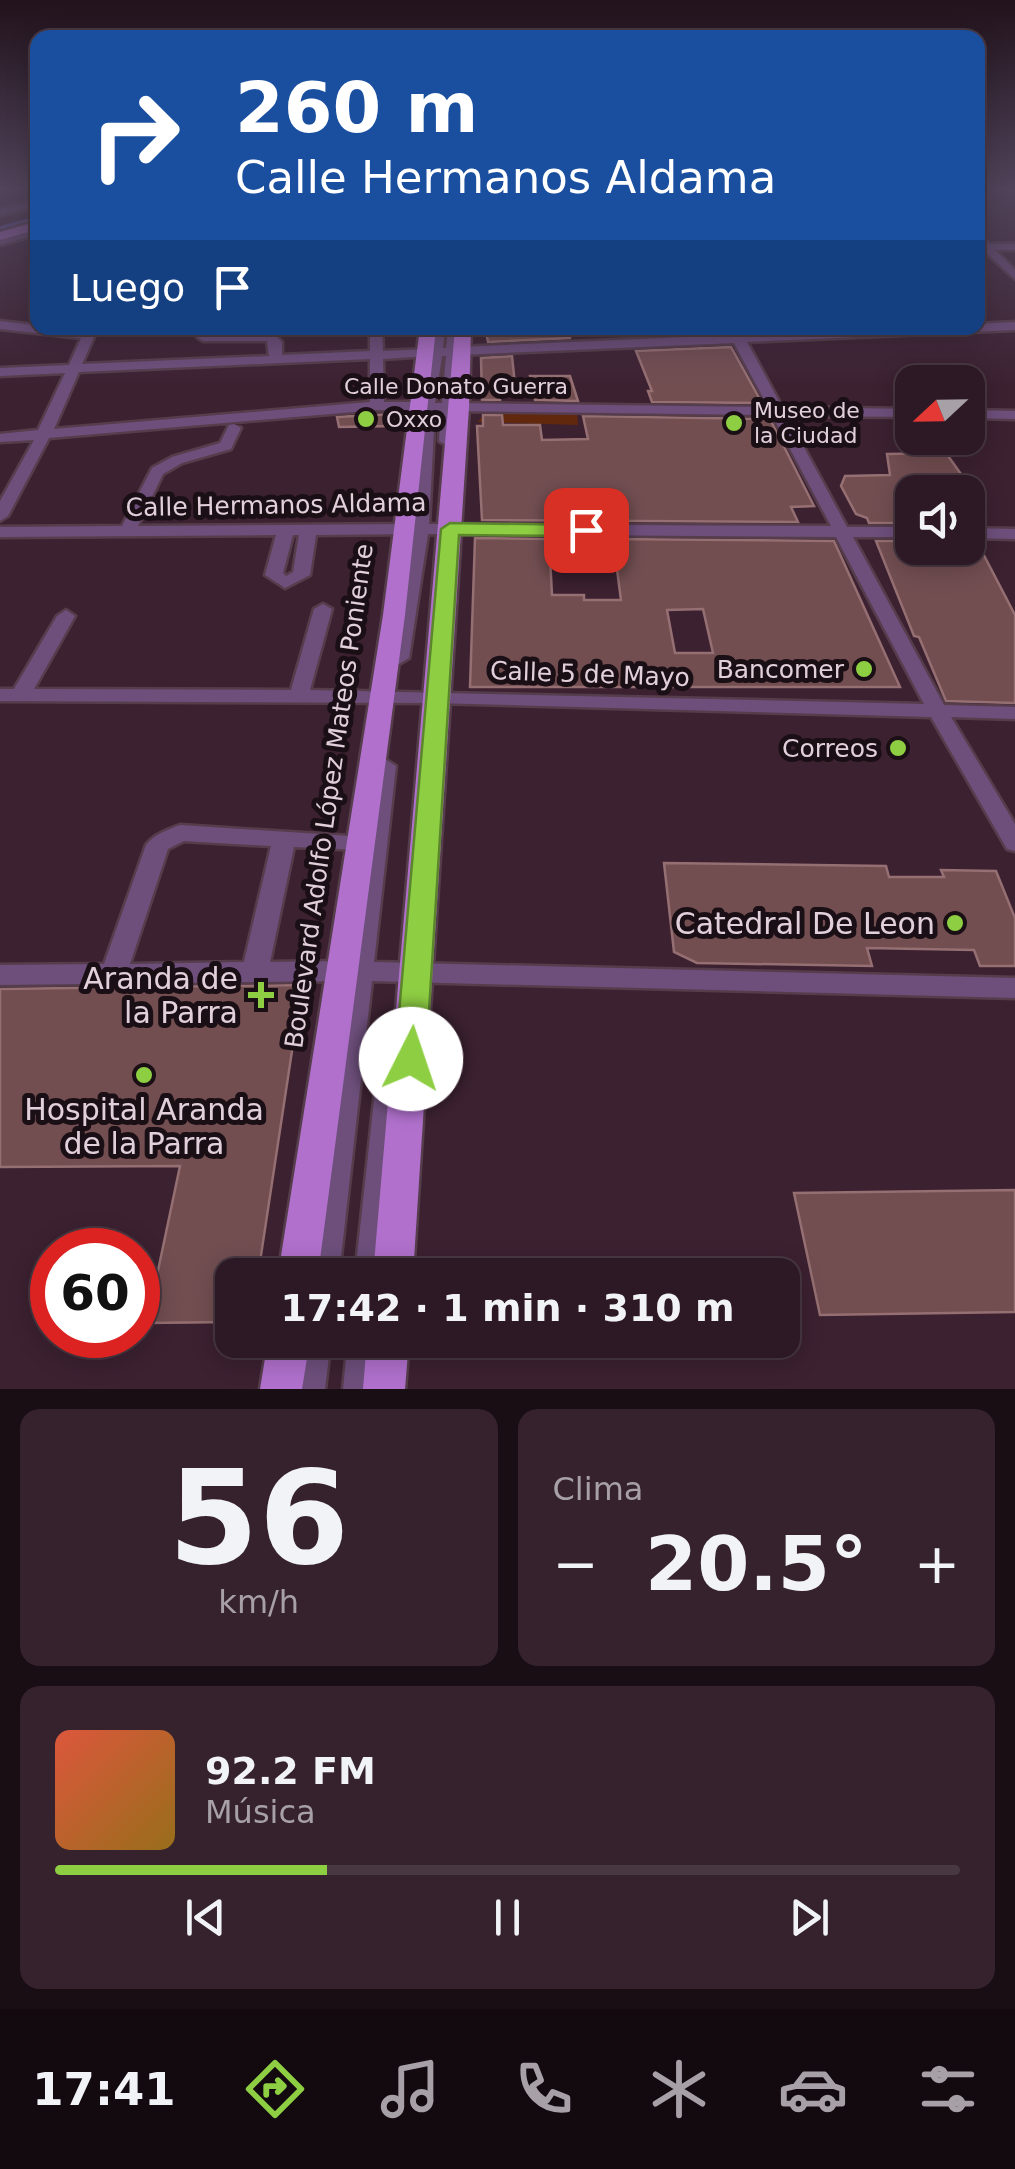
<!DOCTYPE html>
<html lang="es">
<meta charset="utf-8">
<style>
:root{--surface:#2d1925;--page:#35222d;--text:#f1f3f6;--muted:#a7a0a7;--line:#483842;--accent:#8ece43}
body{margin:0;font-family:"DejaVu Sans",sans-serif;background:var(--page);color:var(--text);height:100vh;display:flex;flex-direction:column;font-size:38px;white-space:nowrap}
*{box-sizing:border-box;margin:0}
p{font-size:32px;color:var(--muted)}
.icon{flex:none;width:55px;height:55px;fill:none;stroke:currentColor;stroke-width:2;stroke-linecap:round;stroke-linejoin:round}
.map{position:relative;height:1389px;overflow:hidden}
.drawer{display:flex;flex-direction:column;gap:20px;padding:20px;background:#190e14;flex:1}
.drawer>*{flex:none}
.banner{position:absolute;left:30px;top:30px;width:955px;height:305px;border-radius:20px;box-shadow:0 5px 25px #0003,0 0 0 2px var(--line);background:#1a4fa0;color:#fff;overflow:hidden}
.needle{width:65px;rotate:248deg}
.tools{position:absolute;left:895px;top:365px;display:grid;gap:20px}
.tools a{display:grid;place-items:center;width:90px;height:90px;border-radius:20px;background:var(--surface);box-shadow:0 5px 25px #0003,0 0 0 2px var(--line);font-size:50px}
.speed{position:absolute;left:30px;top:1228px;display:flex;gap:20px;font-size:50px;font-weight:700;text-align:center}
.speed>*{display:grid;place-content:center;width:130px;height:130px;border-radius:50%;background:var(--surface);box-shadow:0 5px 25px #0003,0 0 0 2px var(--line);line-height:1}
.speed .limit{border:15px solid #d22;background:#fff;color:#111}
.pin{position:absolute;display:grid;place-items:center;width:85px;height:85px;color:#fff;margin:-42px;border-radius:20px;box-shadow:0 5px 15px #0006}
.me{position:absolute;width:110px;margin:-55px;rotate:4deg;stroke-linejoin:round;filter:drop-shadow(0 0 8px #0008)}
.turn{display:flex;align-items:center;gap:35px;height:210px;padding:0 40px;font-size:45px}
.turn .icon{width:130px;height:130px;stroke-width:2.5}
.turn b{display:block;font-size:70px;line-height:85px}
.then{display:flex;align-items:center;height:95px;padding:0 40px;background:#0003;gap:20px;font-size:38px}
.big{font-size:75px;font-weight:700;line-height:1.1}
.drawer .widget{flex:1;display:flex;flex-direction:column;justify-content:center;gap:15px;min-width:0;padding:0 35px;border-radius:20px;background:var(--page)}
.drawer .dial{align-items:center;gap:0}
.dial b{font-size:130px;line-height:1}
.song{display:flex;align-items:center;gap:30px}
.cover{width:120px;height:120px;border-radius:15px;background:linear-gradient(135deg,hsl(10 70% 55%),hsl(40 70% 35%))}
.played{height:10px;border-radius:5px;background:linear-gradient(90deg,var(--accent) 30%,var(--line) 30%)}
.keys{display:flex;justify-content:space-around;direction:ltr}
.heat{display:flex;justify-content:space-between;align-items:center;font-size:55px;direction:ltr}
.drawer .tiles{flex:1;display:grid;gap:20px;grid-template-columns:1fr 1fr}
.widget:last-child{grid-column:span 2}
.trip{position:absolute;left:215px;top:1258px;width:585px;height:100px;border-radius:20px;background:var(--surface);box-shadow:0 5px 25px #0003,0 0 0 2px var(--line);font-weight:700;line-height:100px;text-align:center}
.tab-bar{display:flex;height:160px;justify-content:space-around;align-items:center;background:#120a0f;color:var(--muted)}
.tab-bar .icon{width:70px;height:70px}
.tab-bar .active{color:var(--accent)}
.tab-bar b{font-size:45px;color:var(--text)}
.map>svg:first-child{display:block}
</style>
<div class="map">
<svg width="1015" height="1389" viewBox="0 0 1015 1389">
<rect width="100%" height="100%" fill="#3c2131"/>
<!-- green -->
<polygon fill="#61280e" points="485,412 577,412 578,425 478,422"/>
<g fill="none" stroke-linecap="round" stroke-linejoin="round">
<!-- stream -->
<polyline stroke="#5b559e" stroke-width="4" points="0,228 38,218"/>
</g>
<!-- building -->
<g fill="#724e51" stroke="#956f72" stroke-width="2.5" fill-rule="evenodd">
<polygon points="485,328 570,328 570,338 488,342"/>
<polygon points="627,328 720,328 723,332 630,336"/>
<polygon points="731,347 762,403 652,402 648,391 652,391 636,351"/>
<polygon points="512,356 515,385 499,385 500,400 482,400 481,358"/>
<polygon points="530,376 570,376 578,401 535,400"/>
<polygon points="394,414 396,426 339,427 337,417"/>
<polygon points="483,415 502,415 503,425 540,425 542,440 588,439 583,416 770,419 814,506 791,507 798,522 482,520 477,426 483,426"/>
<polygon points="946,453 973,491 912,492 912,523 869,523 867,518 856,514 841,486 845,476 890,475 887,454"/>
<path d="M475,538L549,539L552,595H584V600H621L613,539L834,541L900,687H470ZM703,609L713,653H675L667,610Z"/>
<polygon points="876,541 912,541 912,548 968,548 968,542 977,542 1015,615 1015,703 946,701 919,637 914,636"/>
<polygon points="664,863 886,866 889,877 944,877 941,870 996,871 1015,918 1015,966 980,966 974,950 867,948 872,966 697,963 674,952"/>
<polygon points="302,985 258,1275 232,1275 232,1322 147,1323 180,1166 0,1167 0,989"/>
<polygon points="1015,1190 1015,1312 820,1315 794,1193"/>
</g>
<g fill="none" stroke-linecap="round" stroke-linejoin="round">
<!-- minor casing -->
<g stroke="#563d4c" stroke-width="5">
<g id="minor">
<polygon points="38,200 38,206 0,215 0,209"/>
<polygon points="38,228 38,234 0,245 0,239"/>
<polygon points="978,236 989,244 1015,244 1015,250 995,250 1015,270 1015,279 983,250 978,250"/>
<path d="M0,321L84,331L86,328H98L82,364L269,356L267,341H203L197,337L196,328H208L209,333L274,334L282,342V355L370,351V328H382L383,351L430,349L433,328H445L443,348H446L448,328H460L459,347L730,335L736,330L743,335L978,328V324L1015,322V330L747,342L782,407L912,409V417L787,416L847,527H912V537H853L944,705L1015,707V719L951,717L1015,824V851L1007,849L931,717L436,703L0,701V689H14L57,616L66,610L75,616L34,689L291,690L314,609L323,604L332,609L310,690L924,704L836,537L428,534L409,658L399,664L389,658L411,534L316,535L310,575L285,588L265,575L276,535L0,537V527L122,526L152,468L172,457L220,443L229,425L234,424L241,428L231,449L182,463L163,474L138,526L412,524L421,411L377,410L49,438L8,516L0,521V501L34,440L0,442V434L38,430L65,373L0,376V368L69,365L81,338L0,329ZM734,343L768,407L456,403L459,355ZM428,356L422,402H384L383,359ZM442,356H446L442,403H435ZM370,359V402L54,429L79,372ZM435,411H441L439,441L446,445L453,441L455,411L772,415L831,526L429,524ZM293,535H299L293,572L286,576L283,573Z"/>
<polygon points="968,410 1015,411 1015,419 968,418"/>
<polygon points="968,528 1015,529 1015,539 968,538"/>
<path d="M385,759L396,766L374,962L1015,978V998L372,981L339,1275H307L346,981L0,985V965L104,964L146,845C153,835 169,829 180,825L365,837L374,766ZM184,841L271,846L244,962L130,964L168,849ZM294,847L363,850L348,961L270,962Z"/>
<polygon points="391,1062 401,1065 405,1073 387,1275 355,1275 377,1073 381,1065"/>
<polygon points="297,1340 331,1340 325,1389 291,1389"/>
<polygon points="348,1340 382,1340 377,1389 343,1389"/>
</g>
</g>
<!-- major casing -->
<g stroke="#563d4c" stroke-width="5">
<g id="major">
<polygon points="38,221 38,229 0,240 0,232"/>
<polygon points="420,328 436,328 405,615 318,1275 278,1275 383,615"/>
<polygon points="455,328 471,328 469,407 413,1275 373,1275"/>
<polygon points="268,1340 310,1340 302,1389 260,1389"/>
<polygon points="367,1340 409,1340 405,1389 363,1389"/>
</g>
</g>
<!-- minor -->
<use href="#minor" fill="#6e4f7c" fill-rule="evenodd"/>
<!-- major -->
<use href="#major" fill="#b070cc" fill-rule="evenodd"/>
</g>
<!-- sky -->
<linearGradient id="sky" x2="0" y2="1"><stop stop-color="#21121b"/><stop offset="0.49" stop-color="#50435a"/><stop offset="1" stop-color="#50435a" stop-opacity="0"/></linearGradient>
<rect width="1015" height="385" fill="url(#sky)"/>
<!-- route -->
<polygon fill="#8ece43" stroke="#5c862c" stroke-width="2.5" points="450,523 586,525 596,530 586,536 459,535 426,1059 422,1068 411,1072 400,1068 395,1059 441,529"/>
<!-- markers -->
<g fill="#8ece43" stroke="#1b0f16" stroke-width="4">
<circle cx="366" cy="419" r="10"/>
<circle cx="734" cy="423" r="10"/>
<circle cx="864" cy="669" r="10"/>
<circle cx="898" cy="748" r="10"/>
<circle cx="955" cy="923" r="10"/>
<path d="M256 980h10v10h10v10h-10v10h-10v-10h-10v-10h10z"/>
<circle cx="144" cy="1075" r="10"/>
</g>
<g text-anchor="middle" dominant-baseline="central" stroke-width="10" stroke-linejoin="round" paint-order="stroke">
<!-- far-street labels -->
<g font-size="22" fill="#e1cfd9" stroke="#1b0f16">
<text x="456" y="386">Calle Donato Guerra</text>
</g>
<!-- far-poi labels -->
<g font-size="22" fill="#e1cfd9" stroke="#1b0f16" text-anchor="start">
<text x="754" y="410">Museo de<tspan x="754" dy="25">la Ciudad</tspan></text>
<text x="386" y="419">Oxxo</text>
</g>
<!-- street labels -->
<g font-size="25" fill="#e1cfd9" stroke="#1b0f16">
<text transform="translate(276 505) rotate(-1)">Calle Hermanos Aldama</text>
<text transform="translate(590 674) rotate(2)">Calle 5 de Mayo</text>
<text transform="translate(329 796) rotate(-82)">Boulevard Adolfo López Mateos Poniente</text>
</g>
<!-- poi labels -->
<g font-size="25" fill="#e1cfd9" stroke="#1b0f16" text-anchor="end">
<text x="844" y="669">Bancomer</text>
<text x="878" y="748">Correos</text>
</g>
<!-- near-poi labels -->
<g font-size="30" fill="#e1cfd9" stroke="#1b0f16" text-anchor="end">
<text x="935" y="923">Catedral De Leon</text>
<text x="238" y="978">Aranda de<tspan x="238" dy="34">la Parra</tspan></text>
<text x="144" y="1109" text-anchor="middle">Hospital Aranda<tspan x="144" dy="34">de la Parra</tspan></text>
</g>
</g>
</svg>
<div class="tools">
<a><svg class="needle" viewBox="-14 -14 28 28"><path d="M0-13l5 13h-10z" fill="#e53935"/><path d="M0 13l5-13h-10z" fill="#a7a0a7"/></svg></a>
<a><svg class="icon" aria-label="sound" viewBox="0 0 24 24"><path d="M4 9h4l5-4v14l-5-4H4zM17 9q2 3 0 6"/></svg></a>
</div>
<div class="speed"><div class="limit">60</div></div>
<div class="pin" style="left:586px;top:530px;background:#d93025"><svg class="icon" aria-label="arrive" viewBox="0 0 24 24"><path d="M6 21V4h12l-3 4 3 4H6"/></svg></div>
<svg class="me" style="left:411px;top:1059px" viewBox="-20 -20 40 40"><circle r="19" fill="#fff"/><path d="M0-13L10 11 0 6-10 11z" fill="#8ece43"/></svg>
<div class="trip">17:42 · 1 min · 310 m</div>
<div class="banner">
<div class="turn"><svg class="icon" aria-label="right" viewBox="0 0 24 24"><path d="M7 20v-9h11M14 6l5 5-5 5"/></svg><div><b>260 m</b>Calle Hermanos Aldama</div></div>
<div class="then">Luego<svg class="icon" aria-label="arrive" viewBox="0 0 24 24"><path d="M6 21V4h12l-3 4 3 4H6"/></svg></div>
</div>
</div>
<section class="drawer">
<div class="tiles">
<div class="widget dial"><b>56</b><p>km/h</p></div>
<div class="widget"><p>Clima</p>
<div class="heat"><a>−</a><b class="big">20.5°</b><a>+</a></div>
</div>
<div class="widget">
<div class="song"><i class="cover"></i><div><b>92.2 FM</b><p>Música</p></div></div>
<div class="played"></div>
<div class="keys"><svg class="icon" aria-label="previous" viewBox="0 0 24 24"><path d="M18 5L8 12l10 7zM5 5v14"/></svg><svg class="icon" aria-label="pause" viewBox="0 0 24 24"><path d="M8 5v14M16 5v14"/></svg><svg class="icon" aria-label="next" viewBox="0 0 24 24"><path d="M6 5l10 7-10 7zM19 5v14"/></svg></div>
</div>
</div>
</section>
<nav class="tab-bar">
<b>17:41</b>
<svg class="icon active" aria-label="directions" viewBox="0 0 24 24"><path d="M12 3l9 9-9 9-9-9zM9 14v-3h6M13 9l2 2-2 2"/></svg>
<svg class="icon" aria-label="music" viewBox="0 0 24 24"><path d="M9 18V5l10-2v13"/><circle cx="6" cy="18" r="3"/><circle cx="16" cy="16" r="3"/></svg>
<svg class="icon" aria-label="phone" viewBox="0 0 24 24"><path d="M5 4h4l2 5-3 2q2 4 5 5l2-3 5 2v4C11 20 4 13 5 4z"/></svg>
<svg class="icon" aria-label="climate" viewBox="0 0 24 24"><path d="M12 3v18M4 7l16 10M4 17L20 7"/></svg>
<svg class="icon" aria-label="car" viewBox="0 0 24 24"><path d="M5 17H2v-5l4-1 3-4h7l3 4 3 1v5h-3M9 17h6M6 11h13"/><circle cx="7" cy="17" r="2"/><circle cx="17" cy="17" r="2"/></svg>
<svg class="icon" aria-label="filters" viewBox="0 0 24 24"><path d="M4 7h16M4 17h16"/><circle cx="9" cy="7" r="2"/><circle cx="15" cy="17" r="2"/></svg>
</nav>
